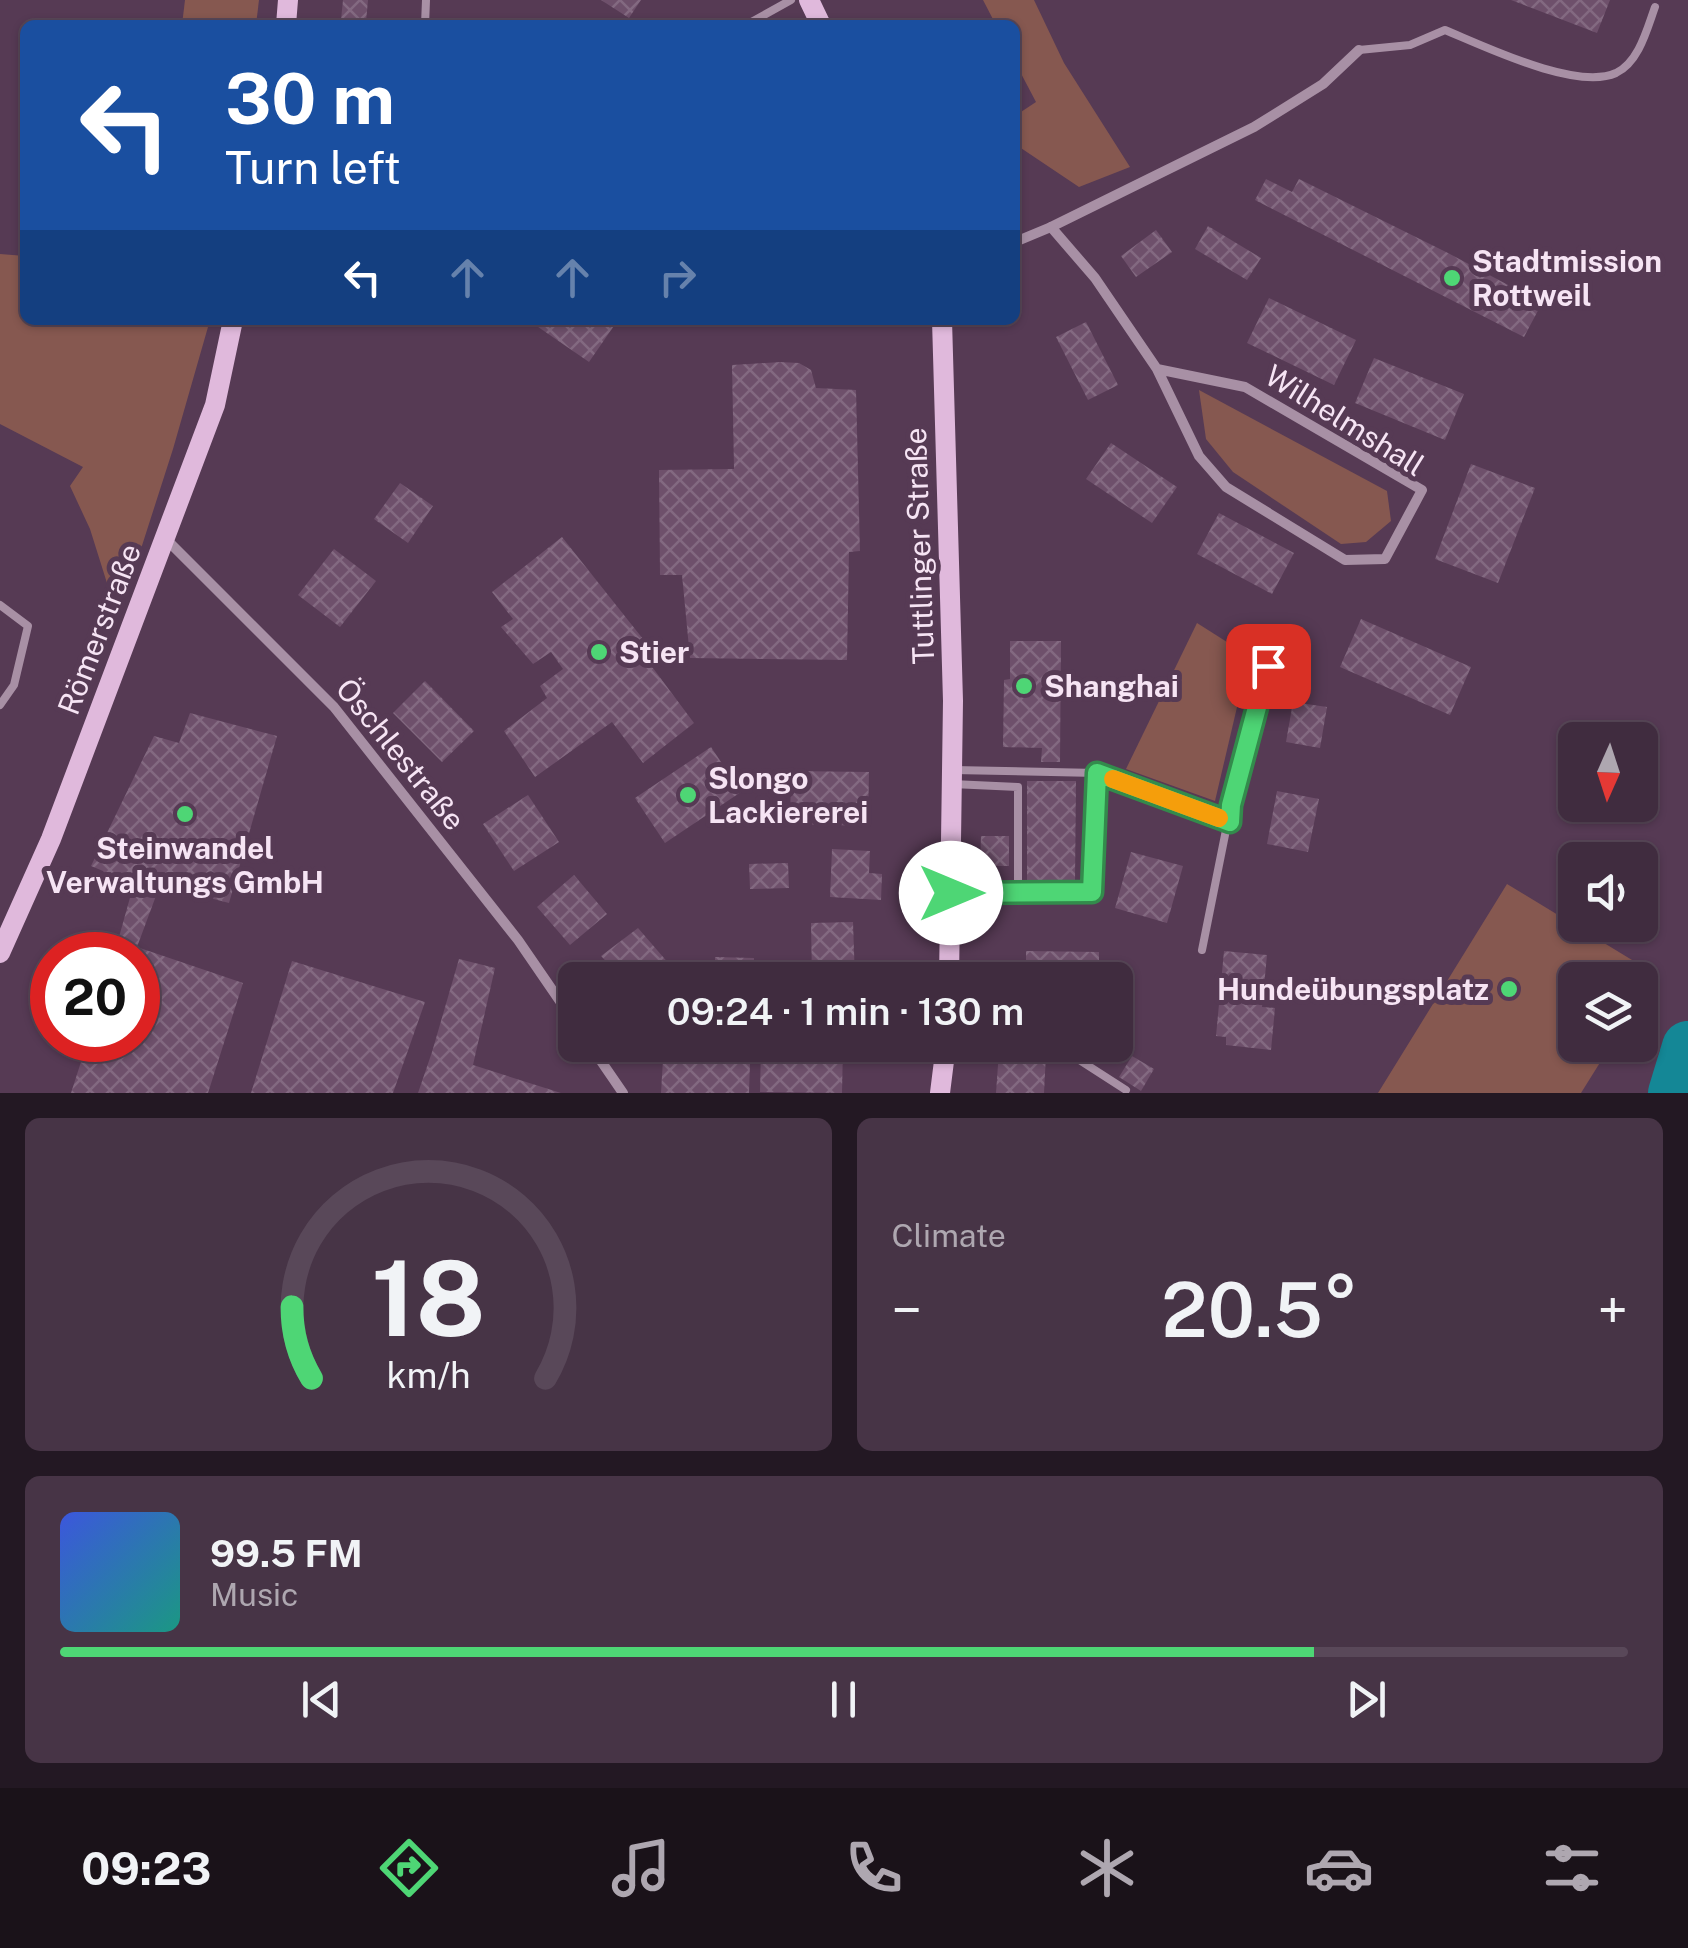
<!DOCTYPE html>
<meta charset="utf-8">
<style>
:root{--surface:#402c3f;--page:#473446;--text:#f1f3f6;--muted:#aea7b0;--line:#594859;--accent:#4ed675}
body{margin:0;font-family:"Public Sans",sans-serif;background:var(--page);color:var(--text);height:100vh;display:flex;flex-direction:column;font-size:38px;white-space:nowrap}
*{box-sizing:border-box;margin:0}
p{font-size:32px;color:var(--muted)}
.icon{flex:none;width:55px;height:55px;fill:none;stroke:currentColor;stroke-width:2;stroke-linecap:round;stroke-linejoin:round}
.map{position:relative;height:1093px;overflow:hidden}
.side{display:flex;flex-direction:column;gap:25px;padding:25px;background:#231823;flex:1}
.side>*{flex:none}
.top-card{position:absolute;left:20px;top:20px;width:1000px;height:305px;border-radius:15px;box-shadow:0 2px 8px #0004,0 0 0 2px var(--line);background:#1a4fa0;color:#fff;overflow:hidden}
.needle{width:65px;rotate:183deg}
.tools{position:absolute;left:1558px;top:722px;display:grid;gap:20px}
.tools a{display:grid;place-items:center;width:100px;height:100px;border-radius:15px;background:var(--surface);box-shadow:0 2px 8px #0004,0 0 0 2px var(--line);font-size:50px}
.speed{position:absolute;left:30px;top:932px;display:flex;gap:20px;font-size:50px;font-weight:700;text-align:center}
.speed>*{display:grid;place-content:center;width:130px;height:130px;border-radius:50%;background:var(--surface);box-shadow:0 2px 8px #0004,0 0 0 2px var(--line);line-height:1}
.speed .limit{border:15px solid #d22;background:#fff;color:#111}
.pin{position:absolute;display:grid;place-items:center;width:85px;height:85px;color:#fff;margin:-42px;border-radius:20px;box-shadow:0 5px 15px #0006}
.me{position:absolute;width:110px;margin:-55px;rotate:90deg;stroke-linejoin:round;filter:drop-shadow(0 0 8px #0008)}
.turn{display:flex;align-items:center;gap:35px;height:210px;padding:0 40px;font-size:45px}
.turn .icon{width:130px;height:130px;stroke-width:2.5}
.turn b{display:block;font-size:70px;line-height:85px}
.lanes{display:flex;align-items:center;height:95px;padding:0 40px;background:#0003;justify-content:center;gap:50px;direction:ltr}
.lanes .off{opacity:.35}
.big{font-size:75px;font-weight:600;line-height:1.1}
.side .tile{flex:1;display:flex;flex-direction:column;justify-content:center;gap:15px;min-width:0;padding:0 35px;border-radius:15px;background:var(--page)}
.side .dial{align-items:center;gap:0}
.dial svg{height:260px;overflow:visible;fill:none;stroke:var(--line);stroke-width:7;stroke-linecap:round;text-anchor:middle}
.dial text{fill:var(--text);stroke:none}
.song{display:flex;align-items:center;gap:30px}
.cover{width:120px;height:120px;border-radius:15px;background:linear-gradient(135deg,hsl(230 70% 55%),hsl(170 70% 35%))}
.played{height:10px;border-radius:5px;background:linear-gradient(90deg,var(--accent) 80%,var(--line) 80%)}
.keys{display:flex;justify-content:space-around;direction:ltr}
.heat{display:flex;justify-content:space-between;align-items:center;font-size:55px;direction:ltr}
.side .tiles{flex:1;display:grid;gap:25px;grid-template-columns:1fr 1fr}
.tile:last-child{grid-column:span 2}
.trip{position:absolute;left:558px;top:962px;width:575px;height:100px;border-radius:15px;background:var(--surface);box-shadow:0 2px 8px #0004,0 0 0 2px var(--line);font-weight:600;line-height:100px;text-align:center}
.tab-bar{display:flex;height:160px;justify-content:space-around;align-items:center;background:#1a1219;color:var(--muted)}
.tab-bar .icon{width:70px;height:70px}
.tab-bar .current{color:var(--accent)}
.tab-bar b{font-size:45px;color:var(--text)}
.map>svg:first-child{display:block}
</style>
<div class="map">
<svg width="1688" height="1093" viewBox="0 0 1688 1093">
<defs>
<pattern id="building-cross-hatch" width="8" height="8" patternUnits="userSpaceOnUse" patternTransform="scale(2.5)"><rect width="8" height="8" fill="#6e506b"/><path d="M0 0l8 8M0 8l8-8" fill="none" stroke="#836981"/></pattern>
</defs>
<rect width="100%" height="100%" fill="#563a54"/>
<!-- grass -->
<g fill="#865850">
<polygon points="185,0 259,0 256,25 182,25"/>
<polygon points="983,0 1034,0 1064,63 1130,167 1079,187 1015,144 1015,116 1036,102 1015,62 1015,25 996,25"/>
<polygon points="0,254 25,256 25,320 210,320 173,449 130,583 112,599 90,529 70,486 83,467 0,424"/>
<polygon points="1199,390 1387,491 1391,521 1366,542 1341,544 1233,472 1206,439"/>
<polygon points="1197,623 1249,656 1215,801 1126,769"/>
<polygon points="1507,884 1655,974 1640,998 1640,980 1575,980 1575,1045 1611,1045 1581,1093 1378,1093"/>
</g>
<g fill="none" stroke-linecap="round" stroke-linejoin="round">
<!-- river -->
<polyline stroke="#148796" stroke-width="52" points="1674,1093 1688,1047"/>
</g>
<!-- building -->
<g fill="url(#building-cross-hatch)">
<polygon points="343,0 368,0 366,22 341,20"/>
<polygon points="601,0 641,0 629,18"/>
<polygon points="1511,0 1610,0 1597,33"/>
<polygon points="1266,179 1292,192 1299,179 1448,253 1542,303 1524,337 1255,200"/>
<polygon points="1208,226 1261,258 1247,280 1195,249"/>
<polygon points="1156,230 1172,252 1136,277 1121,256"/>
<polygon points="1269,298 1356,340 1334,385 1247,343"/>
<polygon points="528,320 618,320 589,362"/>
<polygon points="1086,322 1118,385 1088,400 1056,337"/>
<polygon points="1374,358 1464,394 1445,440 1355,403"/>
<polygon points="780,362 799,363 811,370 816,388 856,390 860,551 849,552 847,660 690,658 682,575 660,575 659,470 734,469 732,365"/>
<polygon points="1111,443 1177,487 1152,523 1086,479"/>
<polygon points="1471,464 1535,488 1498,583 1435,559"/>
<polygon points="400,483 433,506 408,543 374,519"/>
<polygon points="1219,513 1294,553 1272,594 1197,554"/>
<polygon points="562,537 643,639 638,648 694,723 643,763 612,722 535,777 504,731 547,698 540,686 563,669 551,652 533,664 501,627 513,619 492,592"/>
<polygon points="334,549 376,581 340,627 298,595"/>
<polygon points="1361,619 1471,667 1450,715 1340,667"/>
<polygon points="1010,641 1061,641 1060,762 1041,762 1042,748 1003,747 1004,680 1010,679"/>
<polygon points="425,681 474,731 442,762 393,713"/>
<polygon points="1293,702 1327,707 1320,748 1286,742"/>
<polygon points="190,713 277,736 229,903 160,885 137,947 243,983 208,1093 71,1093 88,1040 138,1040 138,955 114,955 131,894 117,891 103,871 91,866 154,736 179,743"/>
<polygon points="711,747 741,792 665,843 635,798"/>
<polygon points="791,771 869,772 868,826 790,824"/>
<polygon points="1027,781 1076,781 1075,880 1027,880"/>
<polygon points="1277,791 1319,799 1308,852 1267,844"/>
<polygon points="528,795 559,842 514,871 483,824"/>
<polygon points="981,836 1009,836 1009,866 980,866"/>
<polygon points="832,849 870,851 869,873 882,874 881,900 830,897"/>
<polygon points="1131,852 1183,866 1167,923 1115,908"/>
<polygon points="788,863 789,888 750,889 749,864"/>
<polygon points="574,875 607,914 570,945 537,907"/>
<polygon points="853,922 855,980 812,980 811,923"/>
<polygon points="638,928 683,980 624,980 601,956"/>
<polygon points="1026,951 1099,952 1099,980 1026,980"/>
<polygon points="1224,951 1267,955 1262,1007 1275,1008 1271,1050 1226,1045 1226,1037 1216,1036"/>
<polygon points="715,957 754,958 753,980 715,980"/>
<polygon points="459,959 495,968 473,1065 561,1093 418,1093 432,1052"/>
<polygon points="292,961 425,1002 393,1093 251,1093"/>
<polygon points="714,1045 753,1045 753,1057 714,1056"/>
<polygon points="761,1045 843,1045 842,1093 760,1092"/>
<polygon points="999,1051 1046,1054 1044,1093 996,1093"/>
<polygon points="1132,1056 1154,1069 1141,1091 1119,1077"/>
<polygon points="663,1059 750,1064 749,1093 661,1093"/>
</g>
<g fill="none" stroke-linecap="round" stroke-linejoin="round">
<!-- lane -->
<g stroke="#a890a5" stroke-width="8">
<polyline points="425,25 426,0"/>
<polyline points="746,25 791,0"/>
<path d="M1359,50L1410,45L1445,30C1484,46 1576,91 1616,73C1639,62 1647,29 1655,7"/>
<polyline points="0,605 28,626 14,685 0,705"/>
<polyline points="953,770 1097,773 1229,822"/>
<polyline points="952,784 1018,787 1018,892"/>
<polyline points="951,893 1093,892 1097,773"/>
<polyline points="1202,950 1231,805 1268,666"/>
<polyline points="1056,1045 1126,1090"/>
</g>
<!-- street -->
<g stroke="#a890a5" stroke-width="10">
<polyline points="1051,227 1095,278 1157,369 1199,456 1226,487 1345,560 1385,559 1422,490 1245,387 1157,369"/>
<polyline points="1015,242 1051,227 1254,127 1323,84 1359,50"/>
<polyline points="165,538 334,707 518,940 575,1023"/>
<polyline points="590,1045 623,1093"/>
</g>
<!-- secondary -->
<g stroke="#e0b9dc" stroke-width="20">
<polyline points="809,0 821,25"/>
<polyline points="286,25 288,0"/>
<polyline points="942,320 953,701 949,980"/>
<polyline points="0,953 51,839 215,405 233,320"/>
<polyline points="940,1093 946,1045"/>
</g>
</g>
<g fill="none" stroke-linecap="round" stroke-linejoin="round">
<!-- route casing -->
<g stroke="#338b4c" stroke-width="25">
<polyline id="route" points="951,893 1092,892 1097,773 1230,822 1231,805 1268,666"/>
</g>
<!-- route -->
<use href="#route" stroke="#4ed675" stroke-width="18"/>
<!-- slow -->
<polyline stroke="#f59e0b" stroke-width="18" points="1113,779 1219,818"/>
</g>
<!-- markers -->
<g fill="#4ed675" stroke="#563a54" stroke-width="4">
<circle cx="1452" cy="278" r="10"/>
<circle cx="599" cy="652" r="10"/>
<circle cx="1024" cy="686" r="10"/>
<circle cx="688" cy="795" r="10"/>
<circle cx="185" cy="814" r="10"/>
<circle cx="1509" cy="989" r="10"/>
</g>
<g text-anchor="middle" dominant-baseline="central" stroke-width="10" stroke-linejoin="round" paint-order="stroke">
<!-- poi labels -->
<g font-size="30" font-weight="bold" fill="#f6e4f4" stroke="#563a54" text-anchor="start">
<text x="1472" y="261">Stadtmission<tspan x="1472" dy="34">Rottweil</tspan></text>
<text x="619" y="652">Stier</text>
<text x="1044" y="686">Shanghai</text>
<text x="708" y="778">Slongo<tspan x="708" dy="34">Lackiererei</tspan></text>
<text x="185" y="848" text-anchor="middle">Steinwandel<tspan x="185" dy="34">Verwaltungs GmbH</tspan></text>
<text x="1489" y="989" text-anchor="end">Hundeübungsplatz</text>
</g>
<!-- street labels -->
<g font-size="30" fill="#f6e4f4" stroke="#563a54">
<text transform="translate(1345 420) rotate(32)">Wilhelmshall</text>
<text transform="translate(919 546) rotate(-92)">Tuttlinger Straße</text>
<text transform="translate(99 629) rotate(-69)">Römerstraße</text>
<text transform="translate(401 754) rotate(51)">Öschlestraße</text>
</g>
</g>
</svg>
<div class="tools">
<a><svg class="needle" viewBox="-14 -14 28 28"><path d="M0-13l5 13h-10z" fill="#e53935"/><path d="M0 13l5-13h-10z" fill="#aea7b0"/></svg></a>
<a><svg class="icon" aria-label="sound" viewBox="0 0 24 24"><path d="M4 9h4l5-4v14l-5-4H4zM17 9q2 3 0 6"/></svg></a>
<a><svg class="icon" aria-label="layers" viewBox="0 0 24 24"><path d="M12 4l9 5-9 5-9-5zM3 14l9 5 9-5"/></svg></a>
</div>
<div class="speed"><div class="limit">20</div></div>
<div class="pin" style="left:1268px;top:666px;background:#d93025"><svg class="icon" aria-label="arrive" viewBox="0 0 24 24"><path d="M6 21V4h12l-3 4 3 4H6"/></svg></div>
<svg class="me" style="left:951px;top:893px" viewBox="-20 -20 40 40"><circle r="19" fill="#fff"/><path d="M0-13L10 11 0 6-10 11z" fill="#4ed675"/></svg>
<div class="trip">09:24 · 1 min · 130 m</div>
<div class="top-card">
<div class="turn"><svg class="icon" aria-label="left" viewBox="0 0 24 24"><path d="M17 20v-9H6M10 6l-5 5 5 5"/></svg><div><b>30 m</b>Turn left</div></div>
<div class="lanes"><svg class="icon" aria-label="left" viewBox="0 0 24 24"><path d="M17 20v-9H6M10 6l-5 5 5 5"/></svg><svg class="icon off" aria-label="ahead" viewBox="0 0 24 24"><path d="M12 20V5M6 11l6-6 6 6"/></svg><svg class="icon off" aria-label="ahead" viewBox="0 0 24 24"><path d="M12 20V5M6 11l6-6 6 6"/></svg><svg class="icon off" aria-label="right" viewBox="0 0 24 24"><path d="M7 20v-9h11M14 6l5 5-5 5"/></svg></div>
</div>
</div>
<section class="side">
<div class="tiles">
<div class="tile dial"><svg viewBox="0 0 100 80">
<path d="M14 69A42 42 0 1 1 86 69"/>
<path d="M14 69A42 42 0 0 1 8 47" stroke="#4ed675"/>
<text x="50" y="56" font-size="32" font-weight="700">18</text>
<text x="50" y="72" font-size="11">km/h</text>
</svg></div>
<div class="tile"><p>Climate</p>
<div class="heat"><a>−</a><b class="big">20.5°</b><a>+</a></div>
</div>
<div class="tile">
<div class="song"><i class="cover"></i><div><b>99.5 FM</b><p>Music</p></div></div>
<div class="played"></div>
<div class="keys"><svg class="icon" aria-label="previous" viewBox="0 0 24 24"><path d="M18 5L8 12l10 7zM5 5v14"/></svg><svg class="icon" aria-label="pause" viewBox="0 0 24 24"><path d="M8 5v14M16 5v14"/></svg><svg class="icon" aria-label="next" viewBox="0 0 24 24"><path d="M6 5l10 7-10 7zM19 5v14"/></svg></div>
</div>
</div>
</section>
<nav class="tab-bar">
<b>09:23</b>
<svg class="icon current" aria-label="directions" viewBox="0 0 24 24"><path d="M12 3l9 9-9 9-9-9zM9 14v-3h6M13 9l2 2-2 2"/></svg>
<svg class="icon" aria-label="music" viewBox="0 0 24 24"><path d="M9 18V5l10-2v13"/><circle cx="6" cy="18" r="3"/><circle cx="16" cy="16" r="3"/></svg>
<svg class="icon" aria-label="phone" viewBox="0 0 24 24"><path d="M5 4h4l2 5-3 2q2 4 5 5l2-3 5 2v4C11 20 4 13 5 4z"/></svg>
<svg class="icon" aria-label="climate" viewBox="0 0 24 24"><path d="M12 3v18M4 7l16 10M4 17L20 7"/></svg>
<svg class="icon" aria-label="car" viewBox="0 0 24 24"><path d="M5 17H2v-5l4-1 3-4h7l3 4 3 1v5h-3M9 17h6M6 11h13"/><circle cx="7" cy="17" r="2"/><circle cx="17" cy="17" r="2"/></svg>
<svg class="icon" aria-label="filters" viewBox="0 0 24 24"><path d="M4 7h16M4 17h16"/><circle cx="9" cy="7" r="2"/><circle cx="15" cy="17" r="2"/></svg>
</nav>
